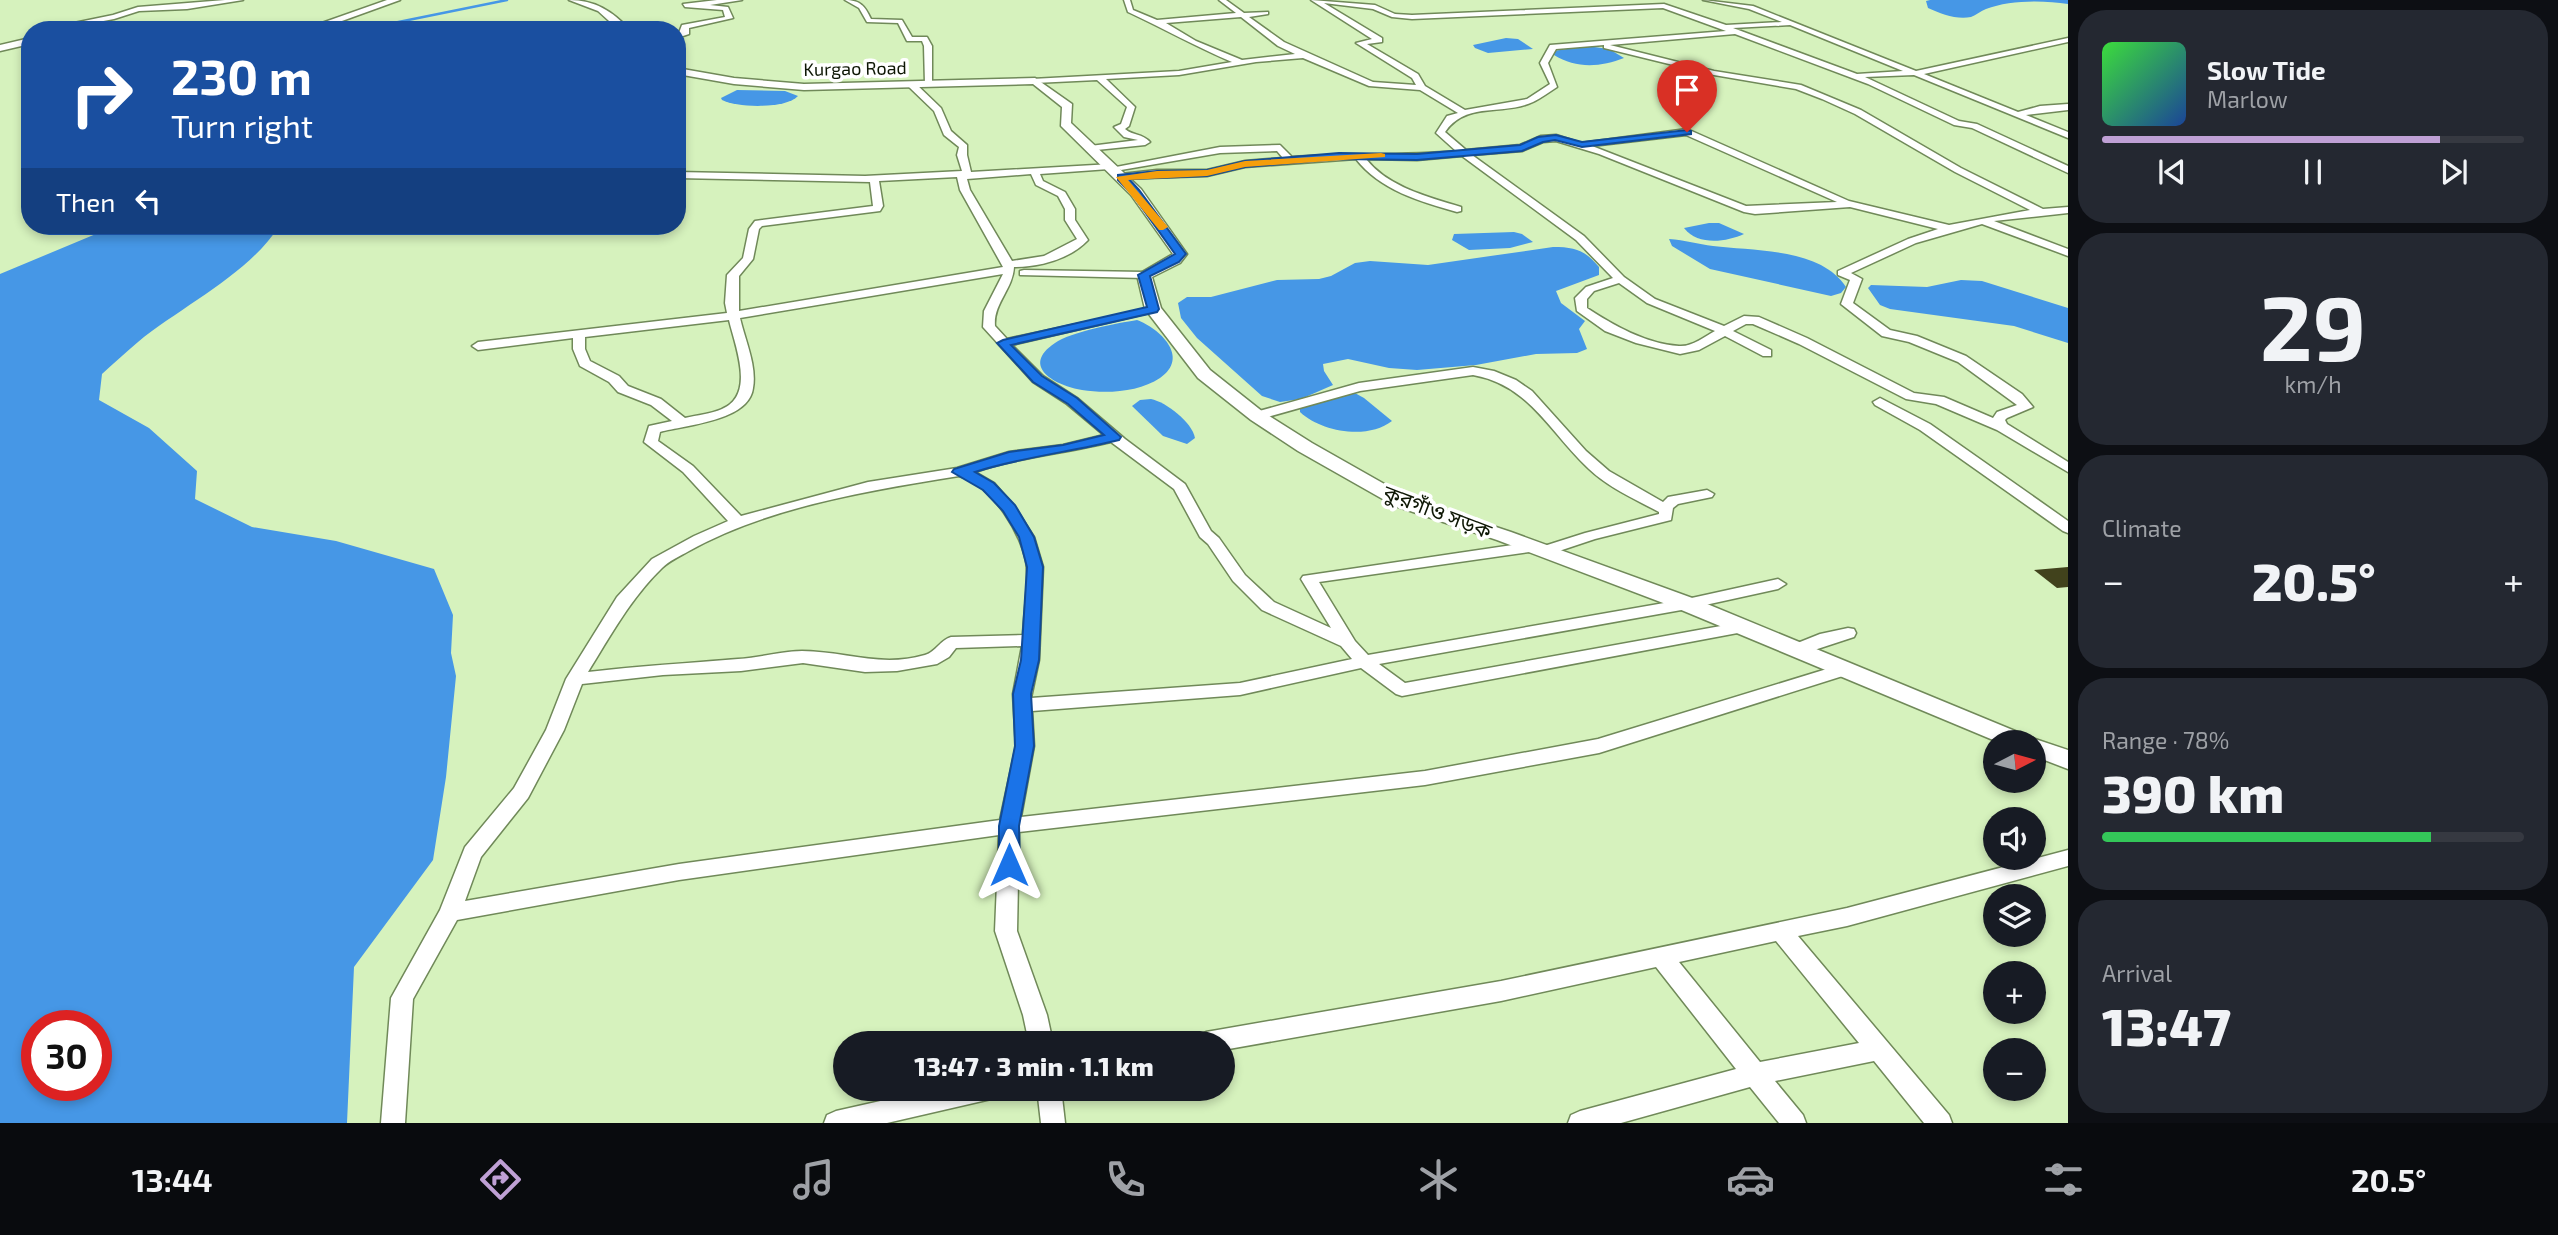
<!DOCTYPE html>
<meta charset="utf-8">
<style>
:root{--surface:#171b24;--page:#242831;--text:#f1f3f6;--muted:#9ea1a6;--line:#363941;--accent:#bfa0d5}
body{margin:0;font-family:"Exo 2","Noto Sans Bengali",sans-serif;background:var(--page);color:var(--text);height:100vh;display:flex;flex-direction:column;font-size:26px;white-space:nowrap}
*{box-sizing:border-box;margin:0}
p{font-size:23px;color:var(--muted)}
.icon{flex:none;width:38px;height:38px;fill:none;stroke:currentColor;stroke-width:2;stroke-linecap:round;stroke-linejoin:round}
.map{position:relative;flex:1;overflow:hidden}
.details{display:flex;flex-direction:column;gap:10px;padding:10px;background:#0d0f14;width:490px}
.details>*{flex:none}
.hud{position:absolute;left:21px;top:21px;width:665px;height:214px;border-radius:28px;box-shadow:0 4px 10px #0003;background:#1a4fa0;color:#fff;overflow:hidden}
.needle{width:46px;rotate:84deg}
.controls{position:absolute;left:1983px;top:730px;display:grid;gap:14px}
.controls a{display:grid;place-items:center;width:63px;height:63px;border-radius:50%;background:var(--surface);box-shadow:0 4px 10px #0003;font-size:35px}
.speed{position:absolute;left:21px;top:1010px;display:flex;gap:14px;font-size:35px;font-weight:700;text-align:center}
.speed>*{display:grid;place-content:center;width:91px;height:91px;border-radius:50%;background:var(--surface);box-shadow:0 4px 10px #0003;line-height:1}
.speed .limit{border:10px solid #d22;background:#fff;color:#111}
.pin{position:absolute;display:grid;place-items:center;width:60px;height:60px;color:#fff;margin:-72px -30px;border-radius:50% 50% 50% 0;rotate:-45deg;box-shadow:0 0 7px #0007}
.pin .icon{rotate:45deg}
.me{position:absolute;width:77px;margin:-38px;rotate:0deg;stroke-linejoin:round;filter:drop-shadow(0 0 5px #0008)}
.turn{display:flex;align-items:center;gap:24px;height:147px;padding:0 35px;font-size:32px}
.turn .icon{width:91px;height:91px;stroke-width:2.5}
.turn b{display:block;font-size:49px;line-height:60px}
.then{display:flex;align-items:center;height:66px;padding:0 35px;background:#0003;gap:14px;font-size:26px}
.big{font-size:52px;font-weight:800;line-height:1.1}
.details .widget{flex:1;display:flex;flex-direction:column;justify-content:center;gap:10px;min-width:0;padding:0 24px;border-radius:28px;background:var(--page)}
.details .dial{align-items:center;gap:0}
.dial b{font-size:91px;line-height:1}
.song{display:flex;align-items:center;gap:21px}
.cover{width:84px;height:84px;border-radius:10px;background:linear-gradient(135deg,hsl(120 70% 55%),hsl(220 70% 35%))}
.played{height:7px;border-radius:4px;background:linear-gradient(90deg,var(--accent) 80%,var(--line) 80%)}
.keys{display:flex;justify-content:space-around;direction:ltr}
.heat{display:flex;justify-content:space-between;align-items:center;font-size:38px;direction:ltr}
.charge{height:10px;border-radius:5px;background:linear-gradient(90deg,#34c759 78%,var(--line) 0)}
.trip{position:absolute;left:833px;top:1031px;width:402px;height:70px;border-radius:35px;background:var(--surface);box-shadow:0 4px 10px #0003;font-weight:800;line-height:70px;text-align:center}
.dock{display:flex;height:112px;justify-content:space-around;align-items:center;background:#090b0e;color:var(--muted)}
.dock .icon{width:49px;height:49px}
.dock .on{color:var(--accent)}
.dock b{font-size:32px;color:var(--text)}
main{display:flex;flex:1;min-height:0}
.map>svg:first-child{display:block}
</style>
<main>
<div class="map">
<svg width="2068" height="1123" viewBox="0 0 2068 1123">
<rect width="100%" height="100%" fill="#d6f2bd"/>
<!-- water -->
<g fill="#4697e6" fill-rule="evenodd">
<path d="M1930,0H2068V4C2043,0 2009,0 1986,9C1981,11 1976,15 1971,17C1957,20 1941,14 1928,8L1926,1Z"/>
<polygon points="1506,38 1518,39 1533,49 1488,53 1475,48 1473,45"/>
<path d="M1587,46L1609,49L1624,58C1601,67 1576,69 1554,55L1553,51Z"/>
<path d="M737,90L785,91L798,96C786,109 737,108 722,100L721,98Z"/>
<path d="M1709,223H1719L1744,234C1726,242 1698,246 1684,228Z"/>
<path d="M115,226H279C249,274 182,306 138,342C126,352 114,363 102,374L99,400L149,428L197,471L195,499L252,527L336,541L434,569L453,615L451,653L456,676L446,777L433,860L354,967L347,1123H0V274ZM37,1026H96V1085H37Z"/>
<polygon points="1514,232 1522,234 1533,242 1510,248 1469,250 1452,240 1454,234"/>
<path d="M1669,239C1685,240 1698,244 1713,246C1754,251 1821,248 1846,287L1841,293L1831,296L1710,269L1672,246Z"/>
<path d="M1553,247C1575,247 1585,250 1599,267V275L1556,291L1561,303L1585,321L1579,329L1587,349L1577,353L1536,354L1476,365L1417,370L1389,368L1348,359L1323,364L1324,371L1333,385L1301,399L1280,402L1262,396L1197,338L1181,318L1178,303L1187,297H1211L1277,280L1319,279L1331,276L1355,263L1370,261L1428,265Z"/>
<polygon points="1961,280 1982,281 2068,308 2068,343 2014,326 1890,309 1880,305 1868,288 1871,285 1927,287"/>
<path d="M1137,320C1159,328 1191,357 1160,378C1139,392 1107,394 1082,390C1057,386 1019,367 1055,343C1070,332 1118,323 1137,320Z"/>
<path d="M1353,392L1364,398L1392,421C1368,440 1321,432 1300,412V408Z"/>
<path d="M1151,399C1166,402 1192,422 1195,438L1187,444L1163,436L1132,406L1140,400Z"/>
</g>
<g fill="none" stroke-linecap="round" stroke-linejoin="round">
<!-- stream -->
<polyline stroke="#4697e6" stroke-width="2.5" points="359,30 507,0"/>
</g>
<!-- building -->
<polygon fill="#41421c" points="2068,567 2068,587 2057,588 2034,570"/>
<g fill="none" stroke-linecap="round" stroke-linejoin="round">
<!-- minor casing -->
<g stroke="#708959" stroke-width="3">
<g id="minor">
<polygon points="225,0 243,0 187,9 139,11 114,19 56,30 40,30 113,15 138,7"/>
<polygon points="717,0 742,0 710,5 728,7 733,18 689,28 689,34 677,38 682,25 725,17 723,10 685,7 683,4"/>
<path d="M845,0C860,0 865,6 871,19L902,20L912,37H927L932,46V86L925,84L924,46L922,41H907L898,23L867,22L859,8Z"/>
<path d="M1124,0H1130L1133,10L1157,20L1236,13L1219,0H1226L1244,13L1268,12V14L1249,17L1284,42L1373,82L1416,85L1412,78L1356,43L1372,39L1311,0L1375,5L1395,14L1412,15L1664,4L1726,25L1782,22L1749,9L1703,0L1753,6L1916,71L2068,38V42L1924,74L2018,112L2040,106L2068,104V110L2026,115L2068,132V138L1914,75L1865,77L1959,121L1977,124L2068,166V173L1972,128L1954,125L1868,84L1735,34L1610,45L1714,71L1801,85L1861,110L1961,168L2043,209L2068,207V213L1994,221L2068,249V256L1982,224L1916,243L1851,273L1862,279L1853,303L1890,330L1917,336L1966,356L2022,394L2033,407L2007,418L2005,420L2007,424L2068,462V472L1997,430L1936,404L1906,399L1799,344L1753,324H1746L1733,331L1771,350V356H1763L1725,336L1699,350L1680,354L1636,343L1605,331L1577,311L1575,298L1586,287L1613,278L1576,240L1462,156L1417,160L1366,159C1388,187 1428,197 1461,207V211L1457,212C1421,202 1380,190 1356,159L1245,167L1207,176L1118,179V175L1121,174L1157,170H1207L1245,161L1283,158L1277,151L1220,153L1121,170L1116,167L1220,147L1280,145L1292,157C1347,153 1400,156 1456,151L1436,133L1447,116L1458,113L1420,90L1369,86L1303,58L1256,62L1179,75L1106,79L1135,107L1129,126L1125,129C1133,136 1142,133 1150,142L1145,145L1087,151V147L1090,146L1138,140L1124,137L1114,127L1121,124L1127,107L1097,80L1035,83L1032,79L1179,71L1232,62C1196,47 1163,28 1128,12ZM1324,3L1373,9L1392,17L1412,19L1663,8L1726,31L1550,45L1540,63L1550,84L1527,99L1465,110L1425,86L1418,74L1367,44L1382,42V38ZM1241,17L1278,46L1295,54L1242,60L1196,41L1166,23ZM1790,25L1903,71L1857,74L1733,28ZM1604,45V48L1714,75L1796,89L1822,99L1855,114L1955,172L2030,210L1949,225L1849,201L1687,129L1581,143L1556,135L1541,136L1520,145L1466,150L1445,132C1466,101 1503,116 1533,102C1541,98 1549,92 1557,87L1548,63L1556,49ZM1686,135L1837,202L1746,206L1592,146ZM1556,141L1599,154L1744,212L1755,214L1850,207L1938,229L1908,239L1838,271V275L1850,280L1841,304L1882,336L1909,342L1958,362L2017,405L1997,412L1993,418L1944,397L1914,393L1807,338L1759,317L1744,316L1724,326L1655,299L1624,277L1584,236L1472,155L1522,151L1543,142ZM1619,283L1647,303L1715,331C1704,337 1692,347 1679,346C1646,344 1613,325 1587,308V299L1594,291Z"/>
<path d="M909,83H915L941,108L951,131L967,145V155L971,172L1112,164V168L1109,169L1040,174L1043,181L1065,192L1075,209V220L1088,240C1070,259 1040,267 1014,267C1013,289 993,304 995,326L1007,339L1157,307V311L1012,345L1043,376L1077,398L1125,439L1185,484L1211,531L1219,538L1245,575L1274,602L1331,628L1301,579L1303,576L1533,542L1541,547L1585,533L1659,514V512C1635,499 1609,488 1589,469C1550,433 1530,385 1473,375L1360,391L1257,420L1250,416L1252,413L1359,383L1473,367L1494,371L1516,380L1532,391L1586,451L1609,471L1663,502L1668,497L1707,490L1714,494L1712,497L1678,504L1673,508L1671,520L1595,539L1544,556L1536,551L1319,582L1355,641L1368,655L1687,599L1778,579L1786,584L1778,589L1687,609L1379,664L1405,683L1743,622L1751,627L1743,632L1402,696L1396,694L1361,668L1240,695L1032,711L1034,746L1021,817L1425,771L1598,739L1843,664L1849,666L1852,670L1849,674L1599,753L1425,785L1019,832L1017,931L1047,1015L1053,1043H1029L1023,1015L995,931L999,835L679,880L457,920L413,999L405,1123H381L391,998L440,910L465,847L514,788L546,730L566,679L617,597L652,559L694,536L728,521L683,472L644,442L649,426L672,421L651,405L618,392L609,382L580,366L573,349V338L478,350L472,346L478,342L727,313L725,303L727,275L743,258L749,229L755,221L873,206L870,182L677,178V172L865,176L962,171L957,155L959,147L944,135L934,111L909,87ZM1031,174L1036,185L1058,196L1065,209V220L1077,239L1044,256L1012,261L970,190L967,179ZM957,177L960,190L1003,267L739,311V276L753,259L759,229L762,226L880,211L883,206L879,181ZM1003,274L984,311L983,327L1033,382L1067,404L1104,435L1063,445L1009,452L957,468L868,482L741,516L693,466L658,441L660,432C686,425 749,421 753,388C757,366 745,340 740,318ZM729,320C735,346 756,395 722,409C711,414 697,415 685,418L661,399L628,386L619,376L590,361L585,349V337ZM1111,442L1174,489L1200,537L1208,544L1233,581L1262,610L1341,646L1352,659L1240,683L1031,698L1039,660L1043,567L1034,537L1014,506L994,483L975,472C1019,457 1066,453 1111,442ZM959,476C991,483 1025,537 1027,569C1028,590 1024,613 1023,635L951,637C940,640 936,652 925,655C880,668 845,651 802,651C781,651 760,658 738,659C688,663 638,666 588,672C611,635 631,598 662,568C669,561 680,556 689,551C767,507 871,490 959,476ZM1022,646L1013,694L1016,746L1000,820L679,864L465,901L481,857L528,798L564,730L582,684L663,675L741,671L803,663L865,672L897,671L937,664L949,657L956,648Z"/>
<polygon points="1024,270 1144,272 1150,275 1144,278 1020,275 1020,271"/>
<polygon points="1880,398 1930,424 2068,521 2068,533 2063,531 1920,430 1875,405 1873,402"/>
<polygon points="1848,628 1854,629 1856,633 1854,637 1796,656 1787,650 1790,646 1820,634"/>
<path d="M2068,850V866L1847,926L1798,936L1949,1115L1952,1123H1924L1874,1061L1775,1081L1803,1115L1806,1123H1779L1750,1087L1621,1123H1568L1571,1115L1580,1111L1736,1069L1656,967L1501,1001L1223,1050V1043H1194L1198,1036L1206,1032L1501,981L1847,908ZM1776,941L1859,1043L1760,1062L1679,962Z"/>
<polygon points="938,1088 1003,1088 1000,1096 991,1099 887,1123 824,1123 827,1115 836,1111"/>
<polygon points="1037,1088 1061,1088 1065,1123 1041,1123"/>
</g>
</g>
<!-- tertiary casing -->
<g stroke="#708959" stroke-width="3">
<g id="tertiary">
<polygon points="387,0 400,0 317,30 302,30"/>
<path d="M569,0C595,0 612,11 630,30H619L598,11Z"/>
<polygon points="30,38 30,44 0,51 0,45"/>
<polygon points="677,68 734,78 804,84 1035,78 1072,104 1071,123 1141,189 1187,254 1180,263 1152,277 1161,308 1210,370 1263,412 1312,443 1409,498 1511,532 1695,599 2032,738 2068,750 2068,769 2034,756 2034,742 1998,742 1679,609 1497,540 1395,506 1298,451 1251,420 1198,378 1145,309 1137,275 1173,254 1131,195 1061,126 1062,107 1033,84 804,90 734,84 677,74"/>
</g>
</g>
<!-- minor -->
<use href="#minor" fill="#fff" fill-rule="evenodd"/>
<!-- tertiary -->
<use href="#tertiary" fill="#fff" fill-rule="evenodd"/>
</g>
<!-- route -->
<path fill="#1a73e8" stroke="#114b97" stroke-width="2" d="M1687,130L1691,131V134L1582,147L1555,140L1543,142L1522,151L1417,160L1339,159L1245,167L1207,176L1129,179L1139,190L1186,254L1179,262L1150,276L1159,309L1157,312L1011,345L1042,376L1077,398L1121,437L1119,440C1071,452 1022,457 975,472L994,483L1015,505L1034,537L1043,567L1039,660L1031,694L1034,746L1019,826L1020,865L1017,870L1009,873L1002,870L999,865V826L1015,746L1013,694L1021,660L1027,567L1019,537L1003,511L983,490L952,472L954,469L1009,452L1063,445L1104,435L1068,404L1033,382L997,343L1003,340L1147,307L1138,275L1175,254L1132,194L1118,180V175L1157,171L1207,170L1245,161L1339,153L1417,154L1520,145L1538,137L1556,135L1582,142Z"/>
<!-- slow -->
<polygon fill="#f59e0b" points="1381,153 1385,154 1385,157 1245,167 1207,176 1128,180 1168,227 1163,230 1159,230 1116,177 1157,171 1207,170 1245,161"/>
<g text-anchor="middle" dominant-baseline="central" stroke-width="7" stroke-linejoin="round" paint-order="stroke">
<!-- far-street labels -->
<g font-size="18" fill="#0d1604" stroke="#fff">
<text transform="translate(855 68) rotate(-1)">Kurgao Road</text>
</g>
<!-- street labels -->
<g font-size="21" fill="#0d1604" stroke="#fff">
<text transform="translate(1438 511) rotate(21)">কুরগাঁও সড়ক</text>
</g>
</g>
</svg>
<div class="controls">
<a><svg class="needle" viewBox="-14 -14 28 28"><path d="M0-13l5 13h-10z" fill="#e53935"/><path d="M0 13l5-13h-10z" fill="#9ea1a6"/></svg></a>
<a><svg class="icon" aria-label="sound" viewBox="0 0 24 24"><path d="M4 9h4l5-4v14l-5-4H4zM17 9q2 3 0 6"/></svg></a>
<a><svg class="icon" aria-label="layers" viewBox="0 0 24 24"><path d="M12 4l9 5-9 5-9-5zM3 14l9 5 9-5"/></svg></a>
<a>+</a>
<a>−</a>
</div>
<div class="speed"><div class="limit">30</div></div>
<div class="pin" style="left:1687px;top:132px;background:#d93025"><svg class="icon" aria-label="arrive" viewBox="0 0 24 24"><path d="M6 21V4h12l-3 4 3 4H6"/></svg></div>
<svg class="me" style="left:1009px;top:865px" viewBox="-20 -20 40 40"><path d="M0-17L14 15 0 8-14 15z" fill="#1a73e8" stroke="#fff" stroke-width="4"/></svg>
<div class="trip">13:47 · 3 min · 1.1 km</div>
<div class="hud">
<div class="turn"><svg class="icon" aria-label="right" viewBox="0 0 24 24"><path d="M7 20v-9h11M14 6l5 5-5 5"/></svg><div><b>230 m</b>Turn right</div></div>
<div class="then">Then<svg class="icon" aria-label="left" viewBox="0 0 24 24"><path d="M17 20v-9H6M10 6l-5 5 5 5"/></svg></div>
</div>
</div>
<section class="details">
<div class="widget">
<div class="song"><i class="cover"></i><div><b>Slow Tide</b><p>Marlow</p></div></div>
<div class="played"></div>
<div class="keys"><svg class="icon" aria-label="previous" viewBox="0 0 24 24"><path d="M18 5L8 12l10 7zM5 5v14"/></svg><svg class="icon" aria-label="pause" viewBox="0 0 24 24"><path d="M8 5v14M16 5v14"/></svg><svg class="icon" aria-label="next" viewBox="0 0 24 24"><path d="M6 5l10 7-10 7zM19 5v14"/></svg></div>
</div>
<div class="widget dial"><b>29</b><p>km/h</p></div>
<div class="widget"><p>Climate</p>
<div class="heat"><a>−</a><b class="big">20.5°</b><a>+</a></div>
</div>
<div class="widget"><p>Range · 78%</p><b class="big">390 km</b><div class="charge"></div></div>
<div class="widget"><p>Arrival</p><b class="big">13:47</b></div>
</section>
</main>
<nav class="dock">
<b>13:44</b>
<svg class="icon on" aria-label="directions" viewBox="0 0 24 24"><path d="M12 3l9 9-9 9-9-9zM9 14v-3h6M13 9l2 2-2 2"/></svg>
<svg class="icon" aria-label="music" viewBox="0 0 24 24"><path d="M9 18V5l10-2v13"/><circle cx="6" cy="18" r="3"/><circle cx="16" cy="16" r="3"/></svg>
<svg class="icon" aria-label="phone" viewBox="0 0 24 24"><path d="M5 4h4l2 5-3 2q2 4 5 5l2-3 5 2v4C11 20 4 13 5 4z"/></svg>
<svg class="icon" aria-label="climate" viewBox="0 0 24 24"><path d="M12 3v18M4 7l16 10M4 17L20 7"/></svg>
<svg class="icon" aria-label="car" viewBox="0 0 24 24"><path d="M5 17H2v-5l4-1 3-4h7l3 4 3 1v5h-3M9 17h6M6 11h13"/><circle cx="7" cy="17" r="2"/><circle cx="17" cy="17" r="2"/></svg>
<svg class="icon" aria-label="filters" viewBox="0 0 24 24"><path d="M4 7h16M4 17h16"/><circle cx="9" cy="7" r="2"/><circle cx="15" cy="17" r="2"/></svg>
<b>20.5°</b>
</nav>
